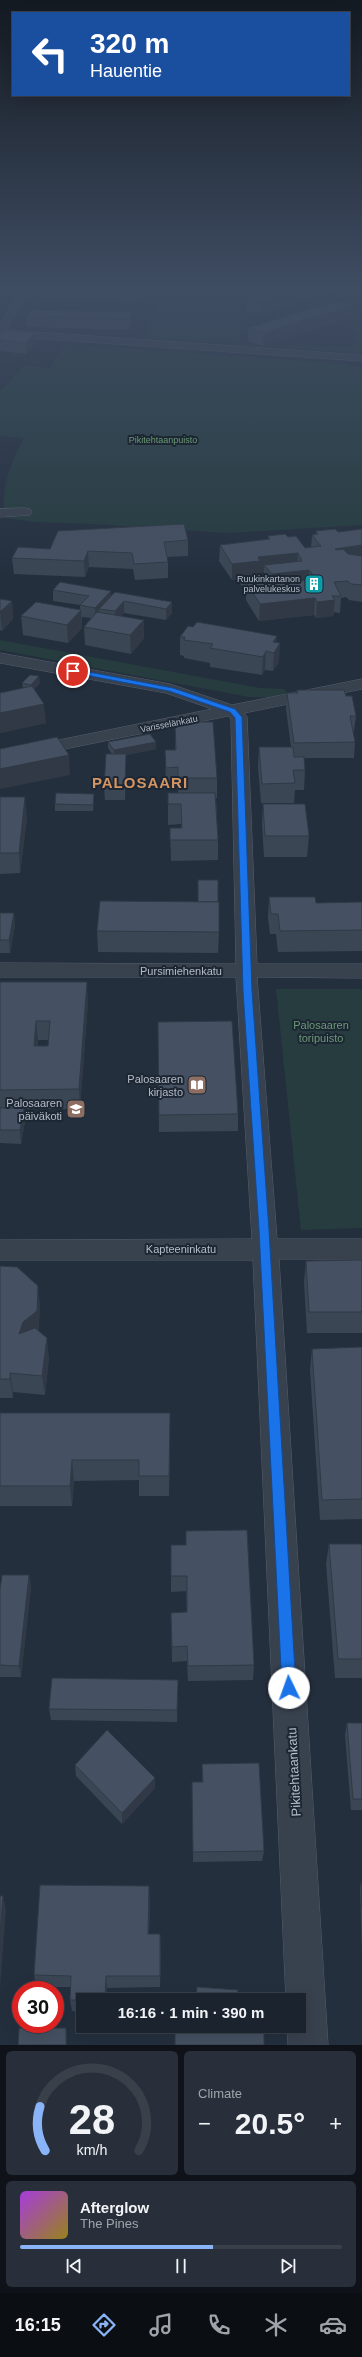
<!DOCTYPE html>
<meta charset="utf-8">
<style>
:root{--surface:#1b232e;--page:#282f3a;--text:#f1f3f6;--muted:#a0a4aa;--line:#39404a;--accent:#8ab4f8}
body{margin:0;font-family:Arial,sans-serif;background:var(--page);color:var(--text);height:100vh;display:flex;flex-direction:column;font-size:15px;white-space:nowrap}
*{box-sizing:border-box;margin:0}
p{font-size:13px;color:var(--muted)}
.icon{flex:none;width:22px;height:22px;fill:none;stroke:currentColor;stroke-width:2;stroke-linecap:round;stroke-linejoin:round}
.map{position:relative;height:2045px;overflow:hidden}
.panel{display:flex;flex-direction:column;gap:6px;padding:6px;background:#0f1319;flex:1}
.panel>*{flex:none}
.top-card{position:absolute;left:12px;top:12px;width:338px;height:84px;border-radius:0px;box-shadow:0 4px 16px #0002,0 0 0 1px var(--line);background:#1a4fa0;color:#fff;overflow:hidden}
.speed{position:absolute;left:12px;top:1981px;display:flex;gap:8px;font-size:20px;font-weight:700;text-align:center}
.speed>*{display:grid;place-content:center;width:52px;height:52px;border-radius:50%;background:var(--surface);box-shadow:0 4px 16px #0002,0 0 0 1px var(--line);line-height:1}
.speed .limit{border:6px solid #d22;background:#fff;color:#111}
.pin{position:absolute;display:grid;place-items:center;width:34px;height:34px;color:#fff;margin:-17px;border:2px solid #fff;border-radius:50%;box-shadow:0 1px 4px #0007}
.me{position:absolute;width:44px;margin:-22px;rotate:357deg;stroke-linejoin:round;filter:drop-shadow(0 0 3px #0008)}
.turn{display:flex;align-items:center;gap:14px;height:84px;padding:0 12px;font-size:18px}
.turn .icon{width:52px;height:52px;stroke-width:2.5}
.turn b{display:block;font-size:28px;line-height:34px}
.big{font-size:30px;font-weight:700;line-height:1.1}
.panel .widget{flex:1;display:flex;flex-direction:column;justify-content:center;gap:6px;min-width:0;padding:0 14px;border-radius:6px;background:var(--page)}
.panel .dial{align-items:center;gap:0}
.dial svg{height:104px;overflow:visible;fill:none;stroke:var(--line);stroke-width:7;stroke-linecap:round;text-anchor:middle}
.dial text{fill:var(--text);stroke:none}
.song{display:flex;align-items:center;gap:12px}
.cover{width:48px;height:48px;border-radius:6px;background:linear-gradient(135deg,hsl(280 70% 55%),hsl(50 70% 35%))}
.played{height:4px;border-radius:2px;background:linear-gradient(90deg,var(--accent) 60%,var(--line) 60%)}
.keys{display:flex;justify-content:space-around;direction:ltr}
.heat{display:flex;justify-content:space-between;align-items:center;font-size:22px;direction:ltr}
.panel .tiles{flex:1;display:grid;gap:6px;grid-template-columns:1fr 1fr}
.widget:last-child{grid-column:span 2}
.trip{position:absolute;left:76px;top:1993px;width:230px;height:40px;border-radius:0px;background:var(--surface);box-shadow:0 4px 16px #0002,0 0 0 1px var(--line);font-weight:700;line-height:40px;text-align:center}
.dock{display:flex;height:64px;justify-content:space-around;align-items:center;background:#0b0e12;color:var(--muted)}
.dock .icon{width:28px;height:28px}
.dock .selected{color:var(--accent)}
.dock b{font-size:18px;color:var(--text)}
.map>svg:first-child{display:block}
</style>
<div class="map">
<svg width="362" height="2045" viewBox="0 0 362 2045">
<rect width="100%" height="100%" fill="#242f3e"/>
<!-- green -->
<g fill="#263c3f">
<polygon points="162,290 242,290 240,344 144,338"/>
<path d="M361,322L362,351L356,353L288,348C311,340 336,353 358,343L353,328Z"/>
<path d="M64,344L344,364L362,368V525L228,533L92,524L35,522L5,518C0,487 10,466 24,438L0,436V391L24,367L28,366L50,368Z"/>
<polygon points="0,640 260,688 284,689 287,693 270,697 249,697 0,650"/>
<polygon points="276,989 362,989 362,1228 301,1230"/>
</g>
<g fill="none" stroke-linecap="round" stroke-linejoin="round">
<!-- minor casing -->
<g stroke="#565f6c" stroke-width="1">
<g id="minor">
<polygon points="22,290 31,290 6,330 362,355 362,361 0,336 0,324"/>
<polygon points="25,508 30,509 32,512 30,515 0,517 0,509"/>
<polygon points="0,653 170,684 232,705 362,679 362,689 244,713 247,717 257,964 362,964 362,978 257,977 277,1239 362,1239 362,1259 279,1259 328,2045 288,2045 287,2026 299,2026 299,2000 286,2000 253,1260 0,1260 0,1240 252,1239 236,977 0,977 0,963 236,964 231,718 228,716 0,762 0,752 212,709 166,693 0,663"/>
</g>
</g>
<!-- minor -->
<use href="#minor" fill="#38414e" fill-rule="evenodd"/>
</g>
<!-- wall -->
<g fill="#3b4654" fill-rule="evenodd">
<polygon points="45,290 145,290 145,295 142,301 45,298"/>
<polygon points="270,290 261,314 246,310 247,297"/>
<polygon points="132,312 132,323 129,330 27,327 27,316"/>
<polygon points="352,317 263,346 248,341 248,328"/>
<polygon points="0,330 35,332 35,343 26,354 0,351"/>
<path d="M362,529V602L349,600L346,597L341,598L340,613L334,612L333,616L316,618L314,615L259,621L246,600V590L240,584V579L232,580L219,561L220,545L268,539V536L288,537L305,548L311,547L312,535L316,534V531L338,532ZM264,572V581L259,576V573Z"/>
<polygon points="188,540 188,556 167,557 168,562 168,578 135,580 133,569 89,567 85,577 14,574 12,558 50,549"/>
<polygon points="53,590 111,591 111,597 172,602 172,613 166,620 124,613 121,616 144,638 131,654 85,645 84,627 91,618 82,617 82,628 68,643 23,635 21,616 80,609 80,605 53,601"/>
<polygon points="0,599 12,601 13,619 2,631 0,630"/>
<polygon points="180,637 277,643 279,662 273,671 265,670 262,675 210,667 210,663 184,658 184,656 180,655"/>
<polygon points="22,683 40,683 34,689 46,723 0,733 0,693 23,688"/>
<polygon points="297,690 346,696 356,716 354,731 353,731 355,742 354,758 304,758 305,770 304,790 295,790 294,803 261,803 258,766 259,747 291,747 286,709 287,693 297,693"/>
<polygon points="175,722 217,778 217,798 216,798 218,840 218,860 171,861 170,828 181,828 181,824 168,825 168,793 178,793 178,787 166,787 165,750 175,750"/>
<polygon points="108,742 156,749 126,755 126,766 125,800 105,800 104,788 112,754 108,748"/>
<polygon points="0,797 27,817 20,873 0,874"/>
<polygon points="94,800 93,811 55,811 55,804"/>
<polygon points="263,804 309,836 307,857 264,857 262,824"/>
<polygon points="269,897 316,903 362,902 362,951 278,952 276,934 270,934 268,918"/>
<polygon points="0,913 14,913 15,926 10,953 0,953"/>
<polygon points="97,931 219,932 218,953 98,952"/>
<path d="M0,982L88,1001L80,1109H24L25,1121L21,1144L0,1143ZM38,1040H49L48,1046H38Z"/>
<polygon points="158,1022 238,1114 238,1131 159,1132"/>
<polygon points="362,1260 362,1333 307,1333 304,1282 306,1261"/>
<polygon points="0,1266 40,1305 38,1331 49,1357 45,1395 13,1392 13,1398 0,1398"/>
<polygon points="362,1347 362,1519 320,1520 310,1370 312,1349"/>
<polygon points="0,1413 170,1434 169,1496 139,1496 139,1480 74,1481 72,1506 0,1506"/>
<polygon points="329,1544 362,1544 362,1678 335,1678 326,1564"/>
<polygon points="171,1545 254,1665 253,1680 188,1681 187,1661 172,1662 171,1613 187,1612 186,1591 171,1592"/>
<polygon points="29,1575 31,1587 21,1677 0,1677 0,1589"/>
<polygon points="178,1680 177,1722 51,1720 49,1709"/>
<polygon points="347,1723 362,1723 362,1810 351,1810 345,1735"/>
<polygon points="202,1764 264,1851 262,1861 193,1862 192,1782 202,1782"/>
<polygon points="75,1765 155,1778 155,1788 122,1824 76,1776"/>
<polygon points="361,1883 362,1883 362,1954 360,1889"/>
<polygon points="150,1899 149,1934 161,1946 160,1987 107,1988 107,2000 83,2000 83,2011 72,2011 70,2000 71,1987 36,1987 34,1975"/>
</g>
<!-- shaded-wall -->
<g fill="#303945">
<polygon points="142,290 145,290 145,295 142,301"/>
<polygon points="298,290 337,290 261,314 261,301"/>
<polygon points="352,305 352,317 263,346 264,333"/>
<polygon points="132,312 132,323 129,330 129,319"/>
<polygon points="35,332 35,343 26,354 26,343"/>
<polygon points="362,545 362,561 334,564 335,549"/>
<polygon points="88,551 89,567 85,577 84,561"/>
<polygon points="298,553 297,569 264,565 264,572 259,573 259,577 240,577 240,579 232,580 232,564 258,557"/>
<polygon points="309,570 308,586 271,590 272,574"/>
<polygon points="111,591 111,602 99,609 99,614 95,619 95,608"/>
<polygon points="315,598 314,615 259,621 260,604"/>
<polygon points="335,600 333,616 316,618 317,602"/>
<polygon points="12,601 13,619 2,631 0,612"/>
<polygon points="124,601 124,613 115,623 115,611"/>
<polygon points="172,602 172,613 166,620 166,609"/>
<polygon points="81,610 82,628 68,643 67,625"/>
<polygon points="144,620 144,638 131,654 130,635"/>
<polygon points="277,636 276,649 280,643 279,662 273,671 274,653 273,642"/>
<polygon points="266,651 265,670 262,675 263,657"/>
<polygon points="39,676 40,683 32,691 31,685"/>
<polygon points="44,704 46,723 0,733 0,713"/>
<polygon points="156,742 156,749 126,755 126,766 125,800 125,788 114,757 114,750"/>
<polygon points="69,755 70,775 0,789 0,769"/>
<polygon points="94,794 94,800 93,811 93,805"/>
<polygon points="25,797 27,817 20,873 19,853"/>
<polygon points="14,913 15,926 10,953 9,940"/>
<polygon points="87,982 88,1001 80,1109 79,1089"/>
<polygon points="36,1021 38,1040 36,1065 34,1046"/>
<polygon points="24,1108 25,1121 21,1144 20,1130"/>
<polygon points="38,1286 40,1305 39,1330 25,1341 19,1334 23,1322"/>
<polygon points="47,1338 49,1357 45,1395 42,1376"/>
<polygon points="10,1373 13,1392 13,1398 10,1379"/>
<polygon points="170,1413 170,1434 169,1496 169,1476"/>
<polygon points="72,1460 74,1481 72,1506 70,1486"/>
<polygon points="29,1575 31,1587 21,1677 19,1666"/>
<polygon points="155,1778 155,1788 122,1824 122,1813"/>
<polygon points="149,1886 150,1899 148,1946 148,1934"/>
<polygon points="3,1896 6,1909 0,1989 0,1935"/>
<polygon points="160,1934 161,1946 160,1987"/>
<polygon points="106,1976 107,1988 107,2000 105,2000"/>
<polygon points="66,2028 67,2033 67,2045 66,2045"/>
</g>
<!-- building -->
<g fill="#455162" stroke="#303945" fill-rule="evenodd">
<polygon points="270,290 298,290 261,301 247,297"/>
<polygon points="337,301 352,305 264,333 248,328"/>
<polygon points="31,310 132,312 129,319 27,316"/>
<polygon points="0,330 35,332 26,343 0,340"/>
<polygon points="184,524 188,540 164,542 168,562 134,564 132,553 88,551 84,561 12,558 18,547 50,549 58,531"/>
<polygon points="335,529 338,532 362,529 362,545 335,549 337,550 343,549 348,554 362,556 362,585 351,584 348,581 334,582 341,596 332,596 335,600 317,602 315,598 260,604 247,584 272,581 275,584 316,579 309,570 272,574 264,565 302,561 298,553 258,557 260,561 232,564 220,545 270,539 268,536 285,534 288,537 296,536 305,548 321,546 312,535 318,534 316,531"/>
<polygon points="258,574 264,581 246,584 240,577"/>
<polygon points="60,582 111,591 95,608 80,605 89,596 53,590"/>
<polygon points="115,592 172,602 166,609 124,601 115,611 99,609"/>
<polygon points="0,599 12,601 0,612"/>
<polygon points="36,602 81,610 67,625 21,616"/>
<polygon points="97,612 144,620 130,635 84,627"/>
<polygon points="197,622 277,636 273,642 280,643 274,653 266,651 263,657 210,648 213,644 184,640 185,637 180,637 188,626 193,627"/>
<polygon points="30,675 39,676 31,685 22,683"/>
<polygon points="32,686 44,704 0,713 0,693"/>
<polygon points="297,690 344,690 346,696 352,696 356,716 350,716 355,742 294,743 287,693 298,693"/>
<polygon points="175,722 213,722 217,778 178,778 178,767 166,768 165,750 176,750"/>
<polygon points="150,734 156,742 114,750 108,742"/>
<polygon points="57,737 69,755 0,769 0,749"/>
<polygon points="259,747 293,747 294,757 304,757 305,770 293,770 295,783 262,784"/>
<polygon points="106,754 126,754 125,788 104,788"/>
<polygon points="56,793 94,794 93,805 55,804"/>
<polygon points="168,793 215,793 218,840 170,840 170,828 182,828 181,804 168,804"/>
<polygon points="0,797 25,797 19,853 0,853"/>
<polygon points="263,804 305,804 309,836 265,836"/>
<rect x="198" y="880" width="20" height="22"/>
<polygon points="269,897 315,897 316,903 362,902 362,930 280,931 278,914 271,914"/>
<polygon points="100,901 219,902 219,932 97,931"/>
<polygon points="0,913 14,913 9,940 0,940"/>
<path d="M0,982H87L79,1089L0,1090ZM36,1021H50L48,1046H34Z"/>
<polygon points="232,1021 238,1114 159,1115 158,1022"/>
<polygon points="0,1108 24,1108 20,1130 0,1130"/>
<polygon points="362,1260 362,1312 309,1312 306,1261"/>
<polygon points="0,1266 17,1267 38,1286 37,1311 23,1322 19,1334 35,1328 47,1338 42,1376 10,1373 10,1379 0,1379"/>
<polygon points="362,1347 362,1499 322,1500 312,1349"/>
<polygon points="0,1413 170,1413 169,1476 139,1476 139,1460 72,1460 70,1486 0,1486"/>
<polygon points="247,1530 254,1665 188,1666 187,1646 172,1647 171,1613 187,1612 187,1576 171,1576 171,1545 186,1545 186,1531"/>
<polygon points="329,1544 362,1544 362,1659 338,1659"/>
<polygon points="2,1575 29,1575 19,1666 0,1665 0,1589"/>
<polygon points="52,1678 178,1680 177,1710 49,1709"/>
<polygon points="347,1723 362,1723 362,1799 353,1799"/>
<polygon points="107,1730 155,1778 122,1813 75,1765"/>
<polygon points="259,1763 264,1851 193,1852 192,1782 203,1782 202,1764"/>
<polygon points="361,1883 362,1883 362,1908"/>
<polygon points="40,1885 149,1886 148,1934 160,1934 160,1976 106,1976 105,2000 70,2000 71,1976 34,1975"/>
<polygon points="0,1896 3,1896 0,1935"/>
<polygon points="197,1987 238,1990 237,2000 196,2000"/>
<rect x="175" y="2026" width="89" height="19"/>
<polygon points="19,2028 66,2028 66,2045 18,2045"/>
</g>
<!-- sky -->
<linearGradient id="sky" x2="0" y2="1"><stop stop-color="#141a22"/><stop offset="0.5" stop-color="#3f4d63"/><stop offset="1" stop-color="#3f4d63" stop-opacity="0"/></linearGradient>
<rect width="362" height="577" fill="url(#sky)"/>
<!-- route -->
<polygon fill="#1a73e8" stroke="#114b97" points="73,669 173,688 235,709 242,717 252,991 269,1230 296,1688 294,1693 289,1695 284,1693 282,1688 259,1230 243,991 235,718 230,712 169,691 70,672"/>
<!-- icons -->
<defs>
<g id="building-square" transform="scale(1)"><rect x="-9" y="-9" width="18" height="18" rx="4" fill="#0f9aa8" stroke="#1d2633"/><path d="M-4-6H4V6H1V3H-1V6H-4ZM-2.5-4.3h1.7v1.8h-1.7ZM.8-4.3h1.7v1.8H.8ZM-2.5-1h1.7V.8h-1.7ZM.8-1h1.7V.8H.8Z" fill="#fff"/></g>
<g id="library-square" transform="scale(1)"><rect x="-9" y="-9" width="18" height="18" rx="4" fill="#8d6e63" stroke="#1d2633"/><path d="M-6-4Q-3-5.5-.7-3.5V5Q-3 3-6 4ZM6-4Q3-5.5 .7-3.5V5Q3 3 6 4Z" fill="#fff"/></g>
<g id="school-square" transform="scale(1)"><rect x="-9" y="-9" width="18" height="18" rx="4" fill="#8d6e63" stroke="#1d2633"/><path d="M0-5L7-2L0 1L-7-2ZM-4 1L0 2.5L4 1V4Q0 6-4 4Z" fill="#fff"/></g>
</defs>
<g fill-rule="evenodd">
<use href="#building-square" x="314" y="584"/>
<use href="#library-square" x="197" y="1085"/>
<use href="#school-square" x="76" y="1109"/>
</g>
<g text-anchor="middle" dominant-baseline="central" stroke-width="4" stroke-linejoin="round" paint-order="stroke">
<!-- far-park labels -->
<g font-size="9" fill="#6b9a76" stroke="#1d2633">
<text x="163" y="440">Pikitehtaanpuisto</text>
</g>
<!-- far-poi labels -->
<g font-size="9" fill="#b4bcc9" stroke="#1d2633" text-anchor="end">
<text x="300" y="579">Ruukinkartanon<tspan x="300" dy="10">palvelukeskus</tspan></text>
</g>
<!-- far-street labels -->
<g font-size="9" fill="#b4bcc9" stroke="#1d2633">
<text transform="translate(169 724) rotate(-11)">Varisselänkatu</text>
</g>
<!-- street labels -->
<g font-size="11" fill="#b4bcc9" stroke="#1d2633">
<text x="181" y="971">Pursimiehenkatu</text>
<text x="181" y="1249">Kapteeninkatu</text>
</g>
<!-- park labels -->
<g font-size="11" fill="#6b9a76" stroke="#1d2633">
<text x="321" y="1025">Palosaaren<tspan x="321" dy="13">toripuisto</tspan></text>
</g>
<!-- poi labels -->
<g font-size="11" fill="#b4bcc9" stroke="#1d2633" text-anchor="end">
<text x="183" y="1079">Palosaaren<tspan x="183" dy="13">kirjasto</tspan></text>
<text x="62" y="1103">Palosaaren<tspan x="62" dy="13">päiväkoti</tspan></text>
</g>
<!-- near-street labels -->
<g font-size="13" fill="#b4bcc9" stroke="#1d2633">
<text transform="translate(294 1772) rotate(-93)">Pikitehtaankatu</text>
</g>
<!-- district labels -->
<g font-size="15" font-weight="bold" letter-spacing="1" fill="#d59563" stroke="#1d2633">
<text x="140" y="782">PALOSAARI</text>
</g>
</g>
</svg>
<div class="speed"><div class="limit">30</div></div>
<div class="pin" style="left:73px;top:671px;background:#d93025"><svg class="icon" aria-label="arrive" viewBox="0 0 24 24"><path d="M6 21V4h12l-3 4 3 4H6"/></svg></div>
<svg class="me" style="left:289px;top:1688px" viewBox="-20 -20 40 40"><circle r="19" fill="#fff"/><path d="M0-13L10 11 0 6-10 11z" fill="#1a73e8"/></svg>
<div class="trip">16:16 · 1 min · 390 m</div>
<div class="top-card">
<div class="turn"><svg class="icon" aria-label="left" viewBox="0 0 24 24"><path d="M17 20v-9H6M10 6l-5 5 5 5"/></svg><div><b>320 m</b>Hauentie</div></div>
</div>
</div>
<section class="panel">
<div class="tiles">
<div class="widget dial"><svg viewBox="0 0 100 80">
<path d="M14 69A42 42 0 1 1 86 69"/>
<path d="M14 69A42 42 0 0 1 10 35" stroke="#8ab4f8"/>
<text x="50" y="56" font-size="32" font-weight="700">28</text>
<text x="50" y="72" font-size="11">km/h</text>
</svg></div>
<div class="widget"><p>Climate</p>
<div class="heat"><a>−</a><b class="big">20.5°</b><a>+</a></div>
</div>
<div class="widget">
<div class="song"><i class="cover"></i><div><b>Afterglow</b><p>The Pines</p></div></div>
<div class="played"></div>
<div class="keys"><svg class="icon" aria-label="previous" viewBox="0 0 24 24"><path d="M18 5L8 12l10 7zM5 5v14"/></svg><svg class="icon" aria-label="pause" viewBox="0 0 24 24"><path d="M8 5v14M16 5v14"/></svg><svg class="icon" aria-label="next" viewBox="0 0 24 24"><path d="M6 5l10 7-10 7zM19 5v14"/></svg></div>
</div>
</div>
</section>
<nav class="dock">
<b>16:15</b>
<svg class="icon selected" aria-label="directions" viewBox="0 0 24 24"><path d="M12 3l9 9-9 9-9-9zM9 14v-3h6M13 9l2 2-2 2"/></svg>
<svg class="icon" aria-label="music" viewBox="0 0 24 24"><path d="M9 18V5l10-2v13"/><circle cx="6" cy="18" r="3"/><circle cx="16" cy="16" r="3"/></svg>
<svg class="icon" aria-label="phone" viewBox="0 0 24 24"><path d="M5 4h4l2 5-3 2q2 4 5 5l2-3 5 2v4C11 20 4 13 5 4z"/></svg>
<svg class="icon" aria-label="climate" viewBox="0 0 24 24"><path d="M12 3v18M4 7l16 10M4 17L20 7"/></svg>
<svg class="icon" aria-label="car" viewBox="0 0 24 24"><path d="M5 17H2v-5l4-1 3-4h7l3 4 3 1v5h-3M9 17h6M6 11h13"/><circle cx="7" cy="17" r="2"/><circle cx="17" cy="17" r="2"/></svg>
</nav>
